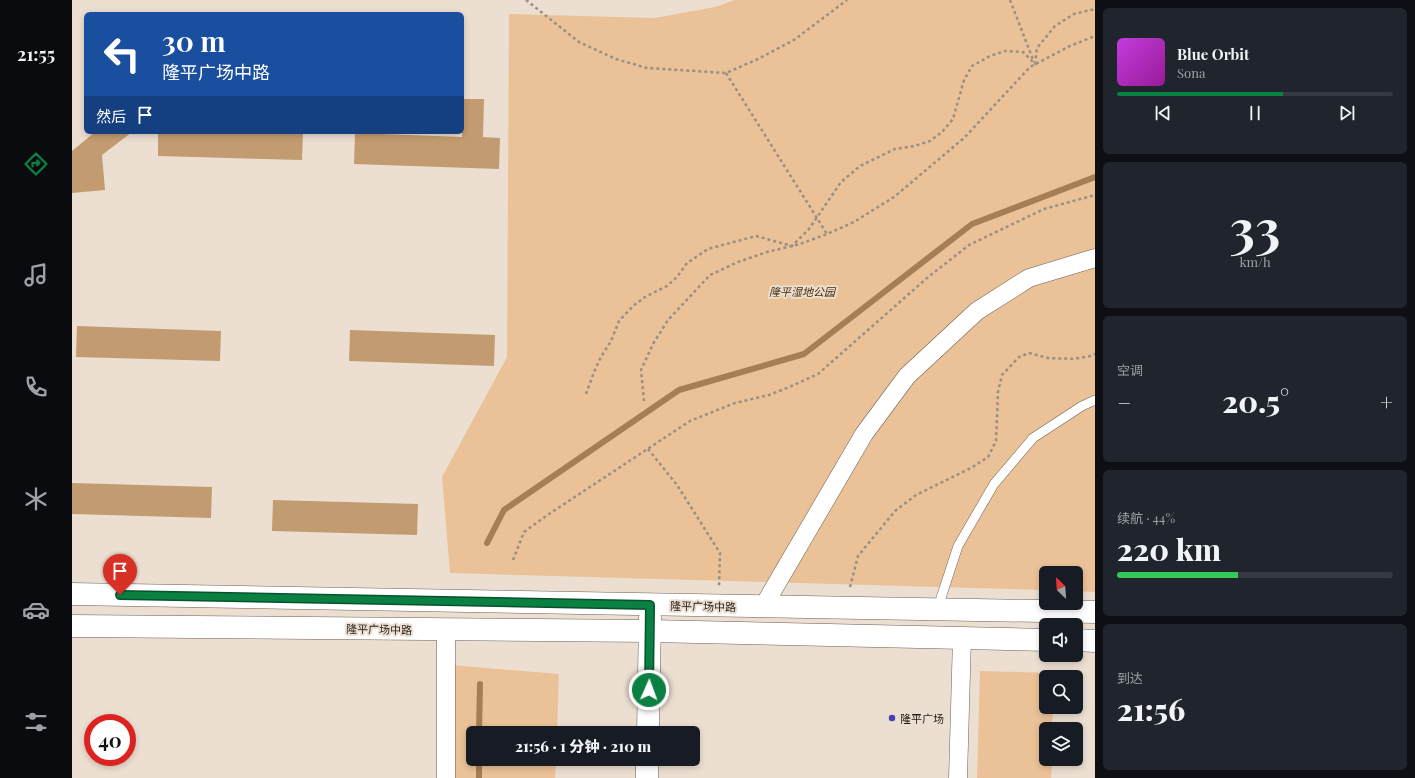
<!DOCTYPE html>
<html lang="zh">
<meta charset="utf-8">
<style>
:root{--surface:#171b24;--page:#20242c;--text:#f1f3f6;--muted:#9ea1a6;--line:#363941;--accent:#0b8043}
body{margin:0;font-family:"Playfair Display","Noto Sans SC",serif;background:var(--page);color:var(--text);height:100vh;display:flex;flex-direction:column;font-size:15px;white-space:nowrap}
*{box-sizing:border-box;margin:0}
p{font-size:13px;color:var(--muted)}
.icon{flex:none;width:22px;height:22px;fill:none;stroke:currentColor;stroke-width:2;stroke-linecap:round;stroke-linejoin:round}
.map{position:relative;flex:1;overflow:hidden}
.details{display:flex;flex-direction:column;gap:8px;padding:8px;background:#0d0f14;width:320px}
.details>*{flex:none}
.top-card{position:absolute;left:12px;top:12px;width:380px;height:122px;border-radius:6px;box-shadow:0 2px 6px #0003;background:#1a4fa0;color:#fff;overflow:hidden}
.needle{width:26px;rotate:335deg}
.controls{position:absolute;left:967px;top:566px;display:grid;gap:8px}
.controls a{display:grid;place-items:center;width:44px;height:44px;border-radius:6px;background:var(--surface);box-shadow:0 2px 6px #0003;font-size:20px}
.speed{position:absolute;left:12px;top:714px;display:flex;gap:8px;font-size:20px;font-weight:700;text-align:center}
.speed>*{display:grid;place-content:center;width:52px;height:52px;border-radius:50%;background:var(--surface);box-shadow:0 2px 6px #0003;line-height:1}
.speed .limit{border:6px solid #d22;background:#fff;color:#111}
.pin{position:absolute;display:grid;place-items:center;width:34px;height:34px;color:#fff;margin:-41px -17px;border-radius:50% 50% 50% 0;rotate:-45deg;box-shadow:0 0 4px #0007}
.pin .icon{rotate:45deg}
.me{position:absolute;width:44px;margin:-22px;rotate:2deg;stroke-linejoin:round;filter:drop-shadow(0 0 3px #0008)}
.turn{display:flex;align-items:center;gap:14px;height:84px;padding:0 12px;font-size:18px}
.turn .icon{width:52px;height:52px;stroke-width:2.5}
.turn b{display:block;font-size:28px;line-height:34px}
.then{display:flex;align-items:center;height:38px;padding:0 12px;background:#0003;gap:8px;font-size:15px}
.big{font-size:30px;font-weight:800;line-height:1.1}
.details .card{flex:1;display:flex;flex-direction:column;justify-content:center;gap:6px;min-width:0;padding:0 14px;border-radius:6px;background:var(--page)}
.details .dial{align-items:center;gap:0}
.dial b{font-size:52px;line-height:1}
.song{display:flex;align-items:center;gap:12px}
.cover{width:48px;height:48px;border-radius:6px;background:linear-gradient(135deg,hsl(290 70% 55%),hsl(300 70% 35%))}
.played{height:4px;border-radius:2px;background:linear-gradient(90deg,var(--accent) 60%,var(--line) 60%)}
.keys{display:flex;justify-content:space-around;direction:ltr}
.heat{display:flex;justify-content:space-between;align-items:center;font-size:22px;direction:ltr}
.charge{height:6px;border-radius:3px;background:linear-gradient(90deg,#34c759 44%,var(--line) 0)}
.trip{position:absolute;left:394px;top:726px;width:234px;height:40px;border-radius:6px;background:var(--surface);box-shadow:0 2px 6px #0003;font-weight:800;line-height:40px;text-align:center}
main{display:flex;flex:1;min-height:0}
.tab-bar{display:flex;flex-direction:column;width:72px;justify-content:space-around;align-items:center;background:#090b0e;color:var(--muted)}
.tab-bar .icon{width:28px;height:28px}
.tab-bar .on{color:var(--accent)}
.tab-bar b{font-size:18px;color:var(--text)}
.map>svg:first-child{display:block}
</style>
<main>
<nav class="tab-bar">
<b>21:55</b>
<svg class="icon on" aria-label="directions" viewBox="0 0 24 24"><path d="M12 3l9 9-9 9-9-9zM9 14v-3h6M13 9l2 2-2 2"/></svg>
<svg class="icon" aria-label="music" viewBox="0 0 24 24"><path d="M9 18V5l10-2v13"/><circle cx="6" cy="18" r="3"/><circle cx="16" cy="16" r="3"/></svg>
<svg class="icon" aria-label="phone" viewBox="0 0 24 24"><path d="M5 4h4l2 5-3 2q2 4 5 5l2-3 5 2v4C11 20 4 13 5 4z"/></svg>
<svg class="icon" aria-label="climate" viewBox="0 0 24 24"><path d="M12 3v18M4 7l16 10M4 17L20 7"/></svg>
<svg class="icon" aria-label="car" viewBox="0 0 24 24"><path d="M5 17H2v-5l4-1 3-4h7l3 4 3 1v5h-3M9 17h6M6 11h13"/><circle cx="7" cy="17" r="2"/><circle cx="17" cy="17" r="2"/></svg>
<svg class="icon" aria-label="filters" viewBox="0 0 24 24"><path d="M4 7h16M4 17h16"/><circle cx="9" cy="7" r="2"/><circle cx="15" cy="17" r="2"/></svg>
</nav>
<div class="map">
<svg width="1023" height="778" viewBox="0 0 1023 778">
<rect width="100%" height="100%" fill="#ecdfd1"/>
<!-- green -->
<g fill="#ebc297">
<polygon points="663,0 1023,0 1023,592 1004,591 1004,573 974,573 974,590 378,573 370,477 435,357 437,14 583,18 643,7"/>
<polygon points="380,665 487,674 485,733 401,733 401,759 484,759 483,778 382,778"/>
<polygon points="908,671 982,673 982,677 974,677 974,707 981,707 980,729 974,729 974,759 980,759 979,778 905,778"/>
</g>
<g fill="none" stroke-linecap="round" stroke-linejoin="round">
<!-- stream -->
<g stroke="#a57e53" stroke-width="6">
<polyline points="415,543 432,510 607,390 732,354 900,224 1023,177"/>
<polyline points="407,733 408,684"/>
<polyline points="407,778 407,759"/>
</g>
</g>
<!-- building -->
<g fill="#c39b70">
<polygon points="390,99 412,99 411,137 428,138 427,169 282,164 283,133 390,137"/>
<polygon points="23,132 60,132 30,155 33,190 0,193 0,151"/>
<polygon points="86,132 231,132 230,160 86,156"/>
<polygon points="5,326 149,331 148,361 4,357"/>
<polygon points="278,330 423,335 422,366 277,361"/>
<polygon points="0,483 140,487 139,518 0,514"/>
<polygon points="201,500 346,504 345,535 200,531"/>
</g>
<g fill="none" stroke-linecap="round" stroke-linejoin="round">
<!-- service casing -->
<g stroke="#6b6054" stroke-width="10">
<polyline id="service" points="865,610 886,546 922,484 961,438 1010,406 1023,400"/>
</g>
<!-- minor casing -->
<g stroke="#6b6054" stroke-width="19">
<g id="minor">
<polyline points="691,607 792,434 835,376 905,311 957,278 1023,258"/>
<polyline points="374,629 374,778"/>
<polyline points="886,778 890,638"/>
</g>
</g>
<!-- tertiary casing -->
<g stroke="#6b6054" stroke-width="23">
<g id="tertiary">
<polyline points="0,594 1023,612"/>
<polyline points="0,626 578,631 974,640"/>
<polyline points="1004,640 1023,641"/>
<polyline points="576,733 578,618"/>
<polyline points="575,778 575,759"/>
</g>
</g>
<!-- path -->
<g stroke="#998f85" stroke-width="2.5" stroke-dasharray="3 3" stroke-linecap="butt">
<polyline points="454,0 507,42 544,59 575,68 654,73 686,59 722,40 775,0"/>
<polyline points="938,0 962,62"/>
<polyline points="654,73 755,234"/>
<polyline points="514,394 522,372 529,357 539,341 547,321 561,306 573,297 595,286 605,277 615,263 636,249 684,236 720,246 737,229 769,182 788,166 823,149 842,146 858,141 870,132 881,119 892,80 900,66 918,56 933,51 951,52 963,64 965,48 983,26 1002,14 1023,9"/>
<polyline points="572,401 569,370 581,344 596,320 638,275 666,262 695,252 728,244 755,234 782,222 822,197 892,138 958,67 998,46 1023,36"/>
<polyline points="576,449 605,485 648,553 647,586"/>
<polyline points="441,560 452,532 474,516 618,421 663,403 697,395 715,388 746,374 855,278 897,245 972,209 1023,195"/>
<polyline points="778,587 786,556 823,511 844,495 899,468 916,457 924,441 926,392 930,375 947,357 957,353 976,358 1002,359 1018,356 1023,354"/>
</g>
<!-- service -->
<use href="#service" stroke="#fff" stroke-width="9"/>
<!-- minor -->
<use href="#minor" stroke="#fff" stroke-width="18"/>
<!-- tertiary -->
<use href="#tertiary" stroke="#fff" stroke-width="22"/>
</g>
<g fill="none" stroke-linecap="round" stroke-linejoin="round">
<!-- route casing -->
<g stroke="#07532c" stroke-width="10">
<polyline id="route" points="48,595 578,605 577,690"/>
</g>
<!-- route -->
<use href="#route" stroke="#0b8043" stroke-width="7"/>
</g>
<!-- markers -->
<circle fill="#4540b6" stroke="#ecdfd1" stroke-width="1.5" cx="820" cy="718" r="4"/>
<g text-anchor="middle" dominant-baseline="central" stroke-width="4" stroke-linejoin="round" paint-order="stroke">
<!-- park labels -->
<g font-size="11" font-style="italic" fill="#482c08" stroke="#ecdfd1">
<text x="730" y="291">隆平湿地公园</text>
</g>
<!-- street labels -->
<g font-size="11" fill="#201b17" stroke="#ecdfd1">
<text transform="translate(631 606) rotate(1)">隆平广场中路</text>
<text transform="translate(307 629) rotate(1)">隆平广场中路</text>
</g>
<!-- poi labels -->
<g font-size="11" fill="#201b17" stroke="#ecdfd1" text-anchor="start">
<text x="828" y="718">隆平广场</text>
</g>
</g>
</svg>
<div class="controls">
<a><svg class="needle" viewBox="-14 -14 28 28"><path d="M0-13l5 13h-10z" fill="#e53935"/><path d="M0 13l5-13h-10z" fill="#9ea1a6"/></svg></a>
<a><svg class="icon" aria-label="sound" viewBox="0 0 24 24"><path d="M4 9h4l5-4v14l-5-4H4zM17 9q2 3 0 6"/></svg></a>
<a><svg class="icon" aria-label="search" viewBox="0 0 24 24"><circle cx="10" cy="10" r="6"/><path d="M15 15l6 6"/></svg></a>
<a><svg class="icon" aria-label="layers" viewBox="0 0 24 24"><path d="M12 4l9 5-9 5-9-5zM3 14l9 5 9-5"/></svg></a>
</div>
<div class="speed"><div class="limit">40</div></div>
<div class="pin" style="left:48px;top:595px;background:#d93025"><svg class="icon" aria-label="arrive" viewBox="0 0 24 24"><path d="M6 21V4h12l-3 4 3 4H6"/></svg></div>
<svg class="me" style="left:577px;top:690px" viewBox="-20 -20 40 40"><circle r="17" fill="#0b8043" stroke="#fff" stroke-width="3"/><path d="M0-11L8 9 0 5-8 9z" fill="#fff"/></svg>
<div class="trip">21:56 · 1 分钟 · 210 m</div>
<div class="top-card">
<div class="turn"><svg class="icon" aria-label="left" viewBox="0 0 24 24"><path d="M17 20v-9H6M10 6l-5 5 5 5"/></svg><div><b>30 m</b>隆平广场中路</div></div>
<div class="then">然后<svg class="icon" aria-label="arrive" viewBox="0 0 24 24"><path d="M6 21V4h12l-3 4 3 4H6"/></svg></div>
</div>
</div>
<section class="details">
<div class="card">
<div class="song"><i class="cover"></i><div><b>Blue Orbit</b><p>Sona</p></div></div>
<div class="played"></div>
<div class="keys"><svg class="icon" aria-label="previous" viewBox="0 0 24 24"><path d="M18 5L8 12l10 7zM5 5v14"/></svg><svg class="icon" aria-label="pause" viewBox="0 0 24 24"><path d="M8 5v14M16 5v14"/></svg><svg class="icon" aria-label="next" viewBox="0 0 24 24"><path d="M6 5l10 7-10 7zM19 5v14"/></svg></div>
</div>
<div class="card dial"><b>33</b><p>km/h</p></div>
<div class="card"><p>空调</p>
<div class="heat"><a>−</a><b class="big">20.5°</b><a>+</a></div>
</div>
<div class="card"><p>续航 · 44%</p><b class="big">220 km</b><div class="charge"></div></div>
<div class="card"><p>到达</p><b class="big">21:56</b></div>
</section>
</main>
